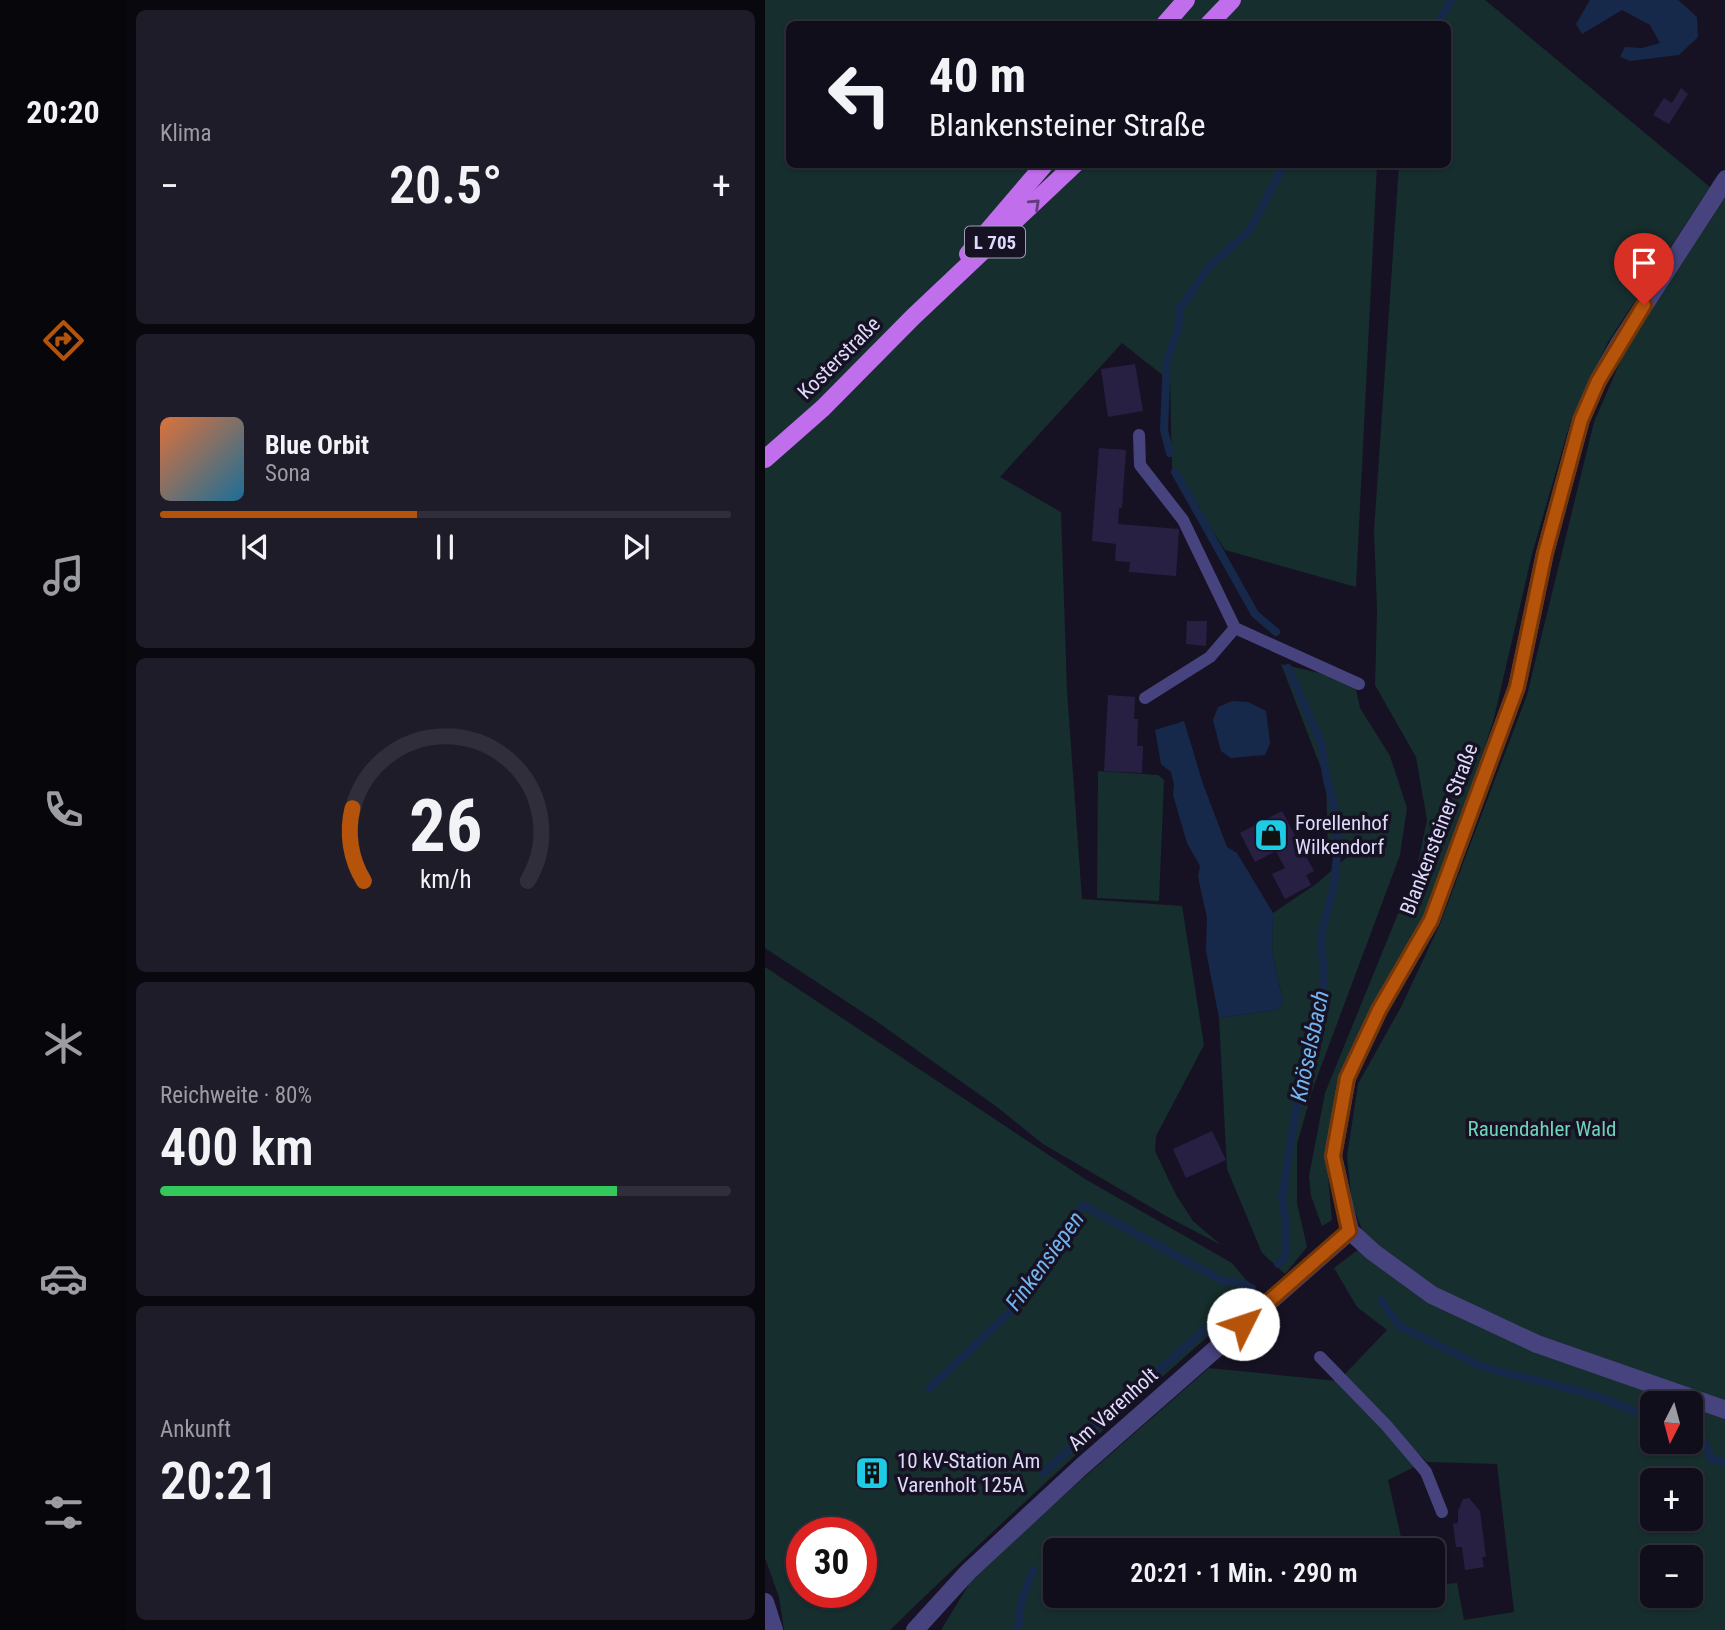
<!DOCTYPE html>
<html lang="de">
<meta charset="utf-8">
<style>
:root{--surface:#100e1b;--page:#1e1c28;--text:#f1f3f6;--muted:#9c9ca3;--line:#302e3a;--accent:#b45309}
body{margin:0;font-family:"Roboto Condensed",sans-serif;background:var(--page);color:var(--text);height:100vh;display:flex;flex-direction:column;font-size:26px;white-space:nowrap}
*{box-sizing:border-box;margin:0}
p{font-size:23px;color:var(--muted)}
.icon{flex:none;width:38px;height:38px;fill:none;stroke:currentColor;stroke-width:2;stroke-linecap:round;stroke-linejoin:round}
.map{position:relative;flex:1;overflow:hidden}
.details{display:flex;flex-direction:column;gap:10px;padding:10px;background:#09080f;width:639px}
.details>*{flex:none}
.top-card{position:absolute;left:21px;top:21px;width:665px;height:147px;border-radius:10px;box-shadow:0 2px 5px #0004,0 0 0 2px var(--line);background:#100e1b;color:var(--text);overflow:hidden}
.needle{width:46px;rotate:186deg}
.buttons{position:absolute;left:875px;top:1391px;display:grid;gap:14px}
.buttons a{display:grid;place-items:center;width:63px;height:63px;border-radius:10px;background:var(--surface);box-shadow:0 2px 5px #0004,0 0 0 2px var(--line);font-size:35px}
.speed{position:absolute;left:21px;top:1517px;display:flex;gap:14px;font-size:35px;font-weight:700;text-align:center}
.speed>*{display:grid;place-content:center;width:91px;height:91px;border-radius:50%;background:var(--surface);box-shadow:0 2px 5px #0004,0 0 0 2px var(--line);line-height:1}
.speed .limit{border:10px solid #d22;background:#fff;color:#111}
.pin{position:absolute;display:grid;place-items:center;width:60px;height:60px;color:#fff;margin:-72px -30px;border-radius:50% 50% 50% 0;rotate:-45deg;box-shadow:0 0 7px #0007}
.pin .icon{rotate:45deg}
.me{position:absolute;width:77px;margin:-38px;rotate:49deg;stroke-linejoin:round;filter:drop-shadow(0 0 5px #0008)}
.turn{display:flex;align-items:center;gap:24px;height:147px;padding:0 28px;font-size:32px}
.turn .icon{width:91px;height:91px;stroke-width:2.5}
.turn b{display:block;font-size:49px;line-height:60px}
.big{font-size:52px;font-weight:600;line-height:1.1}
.details .card{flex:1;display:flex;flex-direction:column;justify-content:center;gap:10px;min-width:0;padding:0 24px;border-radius:10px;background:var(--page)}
.details .dial{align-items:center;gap:0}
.dial svg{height:182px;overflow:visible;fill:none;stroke:var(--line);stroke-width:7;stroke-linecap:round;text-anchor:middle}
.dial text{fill:var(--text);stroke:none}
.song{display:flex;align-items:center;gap:21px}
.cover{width:84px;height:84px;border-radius:10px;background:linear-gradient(135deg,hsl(20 70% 55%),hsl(200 70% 35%))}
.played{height:7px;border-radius:4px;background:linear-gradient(90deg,var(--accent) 45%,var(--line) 45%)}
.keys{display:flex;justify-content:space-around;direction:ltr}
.heat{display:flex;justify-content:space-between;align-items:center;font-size:38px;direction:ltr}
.charge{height:10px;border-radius:5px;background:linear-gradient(90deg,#34c759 80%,var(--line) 0)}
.trip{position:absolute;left:278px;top:1538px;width:402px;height:70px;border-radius:10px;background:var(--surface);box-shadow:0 2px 5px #0004,0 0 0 2px var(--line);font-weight:600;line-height:70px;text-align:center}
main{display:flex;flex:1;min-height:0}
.tab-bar{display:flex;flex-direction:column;width:126px;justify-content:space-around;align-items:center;background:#06060b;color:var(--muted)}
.tab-bar .icon{width:49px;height:49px}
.tab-bar .active{color:var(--accent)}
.tab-bar b{font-size:32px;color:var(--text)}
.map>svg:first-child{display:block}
</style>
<main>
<nav class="tab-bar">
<b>20:20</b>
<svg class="icon active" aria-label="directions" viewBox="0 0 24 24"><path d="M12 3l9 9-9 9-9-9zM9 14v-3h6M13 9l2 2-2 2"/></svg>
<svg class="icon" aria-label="music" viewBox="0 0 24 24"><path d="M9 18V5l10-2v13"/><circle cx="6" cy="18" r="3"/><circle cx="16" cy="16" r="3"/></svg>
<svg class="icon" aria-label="phone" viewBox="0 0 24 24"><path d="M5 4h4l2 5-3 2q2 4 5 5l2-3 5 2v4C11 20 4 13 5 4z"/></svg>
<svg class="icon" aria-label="climate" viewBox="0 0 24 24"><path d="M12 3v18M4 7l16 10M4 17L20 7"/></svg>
<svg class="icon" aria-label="car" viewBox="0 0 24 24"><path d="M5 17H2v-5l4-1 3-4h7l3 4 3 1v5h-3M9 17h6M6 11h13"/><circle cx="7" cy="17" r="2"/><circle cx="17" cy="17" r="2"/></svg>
<svg class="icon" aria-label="filters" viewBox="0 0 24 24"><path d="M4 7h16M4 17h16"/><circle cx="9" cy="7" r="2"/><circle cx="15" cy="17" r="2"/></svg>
</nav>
<section class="details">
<div class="card"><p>Klima</p>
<div class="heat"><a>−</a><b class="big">20.5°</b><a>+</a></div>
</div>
<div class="card">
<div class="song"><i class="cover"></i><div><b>Blue Orbit</b><p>Sona</p></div></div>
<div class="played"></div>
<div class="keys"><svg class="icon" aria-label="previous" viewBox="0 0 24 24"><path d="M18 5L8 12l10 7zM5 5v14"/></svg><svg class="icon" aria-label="pause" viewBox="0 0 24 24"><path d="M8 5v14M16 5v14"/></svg><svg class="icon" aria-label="next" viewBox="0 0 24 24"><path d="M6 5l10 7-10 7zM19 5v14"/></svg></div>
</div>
<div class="card dial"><svg viewBox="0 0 100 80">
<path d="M14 69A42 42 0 1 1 86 69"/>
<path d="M14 69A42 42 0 0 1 9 37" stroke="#b45309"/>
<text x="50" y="56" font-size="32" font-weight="700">26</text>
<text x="50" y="72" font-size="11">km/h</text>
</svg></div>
<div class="card"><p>Reichweite · 80%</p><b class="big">400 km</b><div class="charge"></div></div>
<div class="card"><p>Ankunft</p><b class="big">20:21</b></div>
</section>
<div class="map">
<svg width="961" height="1630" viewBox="0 0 961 1630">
<rect width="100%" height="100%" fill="#161224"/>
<!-- green -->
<g fill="#162e2d" fill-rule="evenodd">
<polygon points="0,0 720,0 945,187 843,342 806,420 767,554 729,718 698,816 657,921 608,1005 574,1073 561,1154 567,1220 557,1226 546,1196 544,1176 560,1093 652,867 662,820 651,757 610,685 612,609 609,531 634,165 682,164 682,24 24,24 24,164 612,165 591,587 460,550 407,468 405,381 357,343 235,477 296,512 302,690 317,899 417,906 439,1045 391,1136 390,1151 411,1195 428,1221 456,1245 401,1216 278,1144 232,1107 111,1021 0,948"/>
<path d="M960,196V1630H176L206,1581L252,1536L444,1368L573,1381L655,1464L623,1480L639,1550H290V1596H668L669,1585L692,1583L699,1620L749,1612L732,1464L662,1462L577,1377L622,1330L592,1307L569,1268L602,1243L587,1203L582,1156L593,1084L636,1007L675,924L762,695L829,422L862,346ZM887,1404H926V1442H887ZM887,1480H926V1519H887ZM887,1558H926V1596H887Z"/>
<polygon points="516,664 589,681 595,708 625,756 642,808 635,855 548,1088 532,1144 532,1203 542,1247 520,1274 497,1253 462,1169 454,1018 511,1010 518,1003 507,950 508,913 551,884 583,856 563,854 561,781"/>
<polygon points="333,771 393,775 399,780 394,901 332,898"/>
<path d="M0,967L320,1179L467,1263L492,1293C367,1403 244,1514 125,1630H19L14,1597L0,1558ZM37,1533H96V1592H37Z"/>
</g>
<!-- water -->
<g fill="#17294a">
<polygon points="825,0 913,0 932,17 933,37 914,55 865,61 855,57 860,47 877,48 895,43 885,25 857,10 817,34 811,24"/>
<polygon points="467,701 483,702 501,711 505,743 500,755 466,758 456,751 448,720 453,707"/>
<polygon points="419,721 438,784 462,847 472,853 508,913 507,950 518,1003 511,1010 454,1018 441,951 442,918 433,877 435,866 422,843 408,795 409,785 406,772 396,764 390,730"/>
</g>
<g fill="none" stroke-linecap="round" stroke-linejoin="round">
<!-- stream -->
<g stroke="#17294a" stroke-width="8">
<polyline points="672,24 686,0"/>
<polyline points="405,453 399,430 402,359 413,330 415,308 444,267 485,230 515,172 523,164"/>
<polyline points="410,472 490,614 511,632"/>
<polyline points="513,1264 519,1258 521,1249 521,1222 517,1198 534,1091 539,1081 559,982 556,935 569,887 573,843 569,806 562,780 556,743 523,668"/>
<polyline points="616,1300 634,1326 718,1367 826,1394 887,1418"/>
<polyline points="165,1388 251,1306 318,1205 458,1281 477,1283 487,1288 278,1473"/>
<polyline points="926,1434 939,1440 946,1459 961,1462"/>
<polyline points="253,1630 256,1603 268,1570"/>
</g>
</g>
<!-- building -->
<g fill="#282043">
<polygon points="916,88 923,94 904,124 888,115 899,98 907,103"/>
<polygon points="370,364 378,411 343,417 336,369"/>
<polygon points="334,448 361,450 357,508 354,508 353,524 414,529 411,576 364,572 365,562 350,561 351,544 327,541"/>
<polygon points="422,621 442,621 441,646 421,644"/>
<polygon points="343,695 370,697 369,719 373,719 372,746 378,746 377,773 339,771"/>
<polygon points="517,811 549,871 541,875 546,885 520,899 507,874 520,868 511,851 490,862 475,833"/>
<polygon points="447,1131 461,1160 421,1178 408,1149"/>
<polygon points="108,1458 122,1474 106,1487 92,1471"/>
<polygon points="704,1498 715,1511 721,1557 717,1557 719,1567 700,1570 697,1547 691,1547 688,1524 693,1523 693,1511 698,1499"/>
</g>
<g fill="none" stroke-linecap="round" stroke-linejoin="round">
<!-- lane -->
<g stroke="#46437e" stroke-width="12">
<polyline points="374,435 375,465 418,520 470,628 594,684"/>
<polyline points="380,698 445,657 470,628"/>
<polyline points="555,1357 621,1425 661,1472 677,1512"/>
</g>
<!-- street -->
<g stroke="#46437e" stroke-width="18">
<polyline points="961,179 854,344 833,381 816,420 780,553 752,687 666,920 614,1010 582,1078 568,1156 585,1231 608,1252 667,1295 772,1344 961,1410"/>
<polyline points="0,1602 9,1630"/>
<polyline points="150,1630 203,1572 316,1467 585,1231"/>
</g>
<!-- primary -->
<g stroke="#c16eed" stroke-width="18">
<polyline points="400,24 421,0"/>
<polyline points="444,24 467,0"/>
<polyline points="203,254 280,164"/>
<polyline points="0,459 58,408 148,317 310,164"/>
</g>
</g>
<!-- one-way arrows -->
<defs><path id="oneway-chevron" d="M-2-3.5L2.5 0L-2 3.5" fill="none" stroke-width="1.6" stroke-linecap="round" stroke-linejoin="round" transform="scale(1.75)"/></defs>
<use stroke="#633b7e" href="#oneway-chevron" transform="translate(270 204) rotate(-43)"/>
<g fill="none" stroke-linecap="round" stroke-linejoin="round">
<!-- route casing -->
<g stroke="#753606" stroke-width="18">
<polyline id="route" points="478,1324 584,1231 568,1156 582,1078 614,1010 666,920 752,687 780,553 816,420 833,381 879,305"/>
</g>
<!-- route -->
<use href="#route" stroke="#b45309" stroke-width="12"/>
</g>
<!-- icons -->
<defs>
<g id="shop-square" transform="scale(1.75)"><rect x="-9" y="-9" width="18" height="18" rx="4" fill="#1dcbe4" stroke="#161224"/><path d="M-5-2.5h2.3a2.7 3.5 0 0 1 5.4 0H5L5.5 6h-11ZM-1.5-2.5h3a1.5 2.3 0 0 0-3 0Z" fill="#111"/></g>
<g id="building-square" transform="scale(1.75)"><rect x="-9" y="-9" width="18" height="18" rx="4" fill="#1dcbe4" stroke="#161224"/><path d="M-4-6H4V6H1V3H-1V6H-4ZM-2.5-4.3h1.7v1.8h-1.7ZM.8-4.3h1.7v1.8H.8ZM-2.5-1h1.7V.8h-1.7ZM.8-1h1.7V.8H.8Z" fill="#111"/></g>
</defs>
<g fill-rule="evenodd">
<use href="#shop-square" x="506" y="835"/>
<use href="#building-square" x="107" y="1473"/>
</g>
<g text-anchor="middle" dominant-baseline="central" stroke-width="7" stroke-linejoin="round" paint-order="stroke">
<!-- shield labels -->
<rect fill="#161224" stroke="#a29eba" stroke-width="2" x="200" y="226.5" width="60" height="31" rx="5"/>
<g font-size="19" font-weight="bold" fill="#dedafb">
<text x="230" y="242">L 705</text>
</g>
<!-- street labels -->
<g font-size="21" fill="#dedafb" stroke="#161224">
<text transform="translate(74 358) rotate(-45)">Kosterstraße</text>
<text transform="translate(674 829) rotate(-69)">Blankensteiner Straße</text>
<text transform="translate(348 1409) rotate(-42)">Am Varenholt</text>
</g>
<!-- poi labels -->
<g font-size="21" fill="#dedafb" stroke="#161224" text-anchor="start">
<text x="530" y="823">Forellenhof<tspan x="530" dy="24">Wilkendorf</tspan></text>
<text x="132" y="1461">10 kV-Station Am<tspan x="132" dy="24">Varenholt 125A</tspan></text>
</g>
<!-- park labels -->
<g font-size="21" fill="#6ed2bc" stroke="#161224">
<text x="777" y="1129">Rauendahler Wald</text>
</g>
<!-- water labels -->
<g font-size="23" font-style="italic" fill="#74b3ee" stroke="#161224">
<text transform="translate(545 1046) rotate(-78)">Knöselsbach</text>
<text transform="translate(280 1261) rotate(-54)">Finkensiepen</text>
</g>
</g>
</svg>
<div class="buttons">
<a><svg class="needle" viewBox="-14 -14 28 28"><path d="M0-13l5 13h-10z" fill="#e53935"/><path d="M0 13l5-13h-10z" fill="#9c9ca3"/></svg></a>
<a>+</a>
<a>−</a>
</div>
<div class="speed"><div class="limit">30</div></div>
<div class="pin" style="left:879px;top:305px;background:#d93025"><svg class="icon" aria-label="arrive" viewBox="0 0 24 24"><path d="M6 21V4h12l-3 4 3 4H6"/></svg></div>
<svg class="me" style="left:478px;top:1324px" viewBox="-20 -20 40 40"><circle r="19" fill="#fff"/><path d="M0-13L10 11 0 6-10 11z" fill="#b45309"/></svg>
<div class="trip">20:21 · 1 Min. · 290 m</div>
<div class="top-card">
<div class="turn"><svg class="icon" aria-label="left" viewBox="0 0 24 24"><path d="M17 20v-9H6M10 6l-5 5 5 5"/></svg><div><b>40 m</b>Blankensteiner Straße</div></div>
</div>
</div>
</main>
